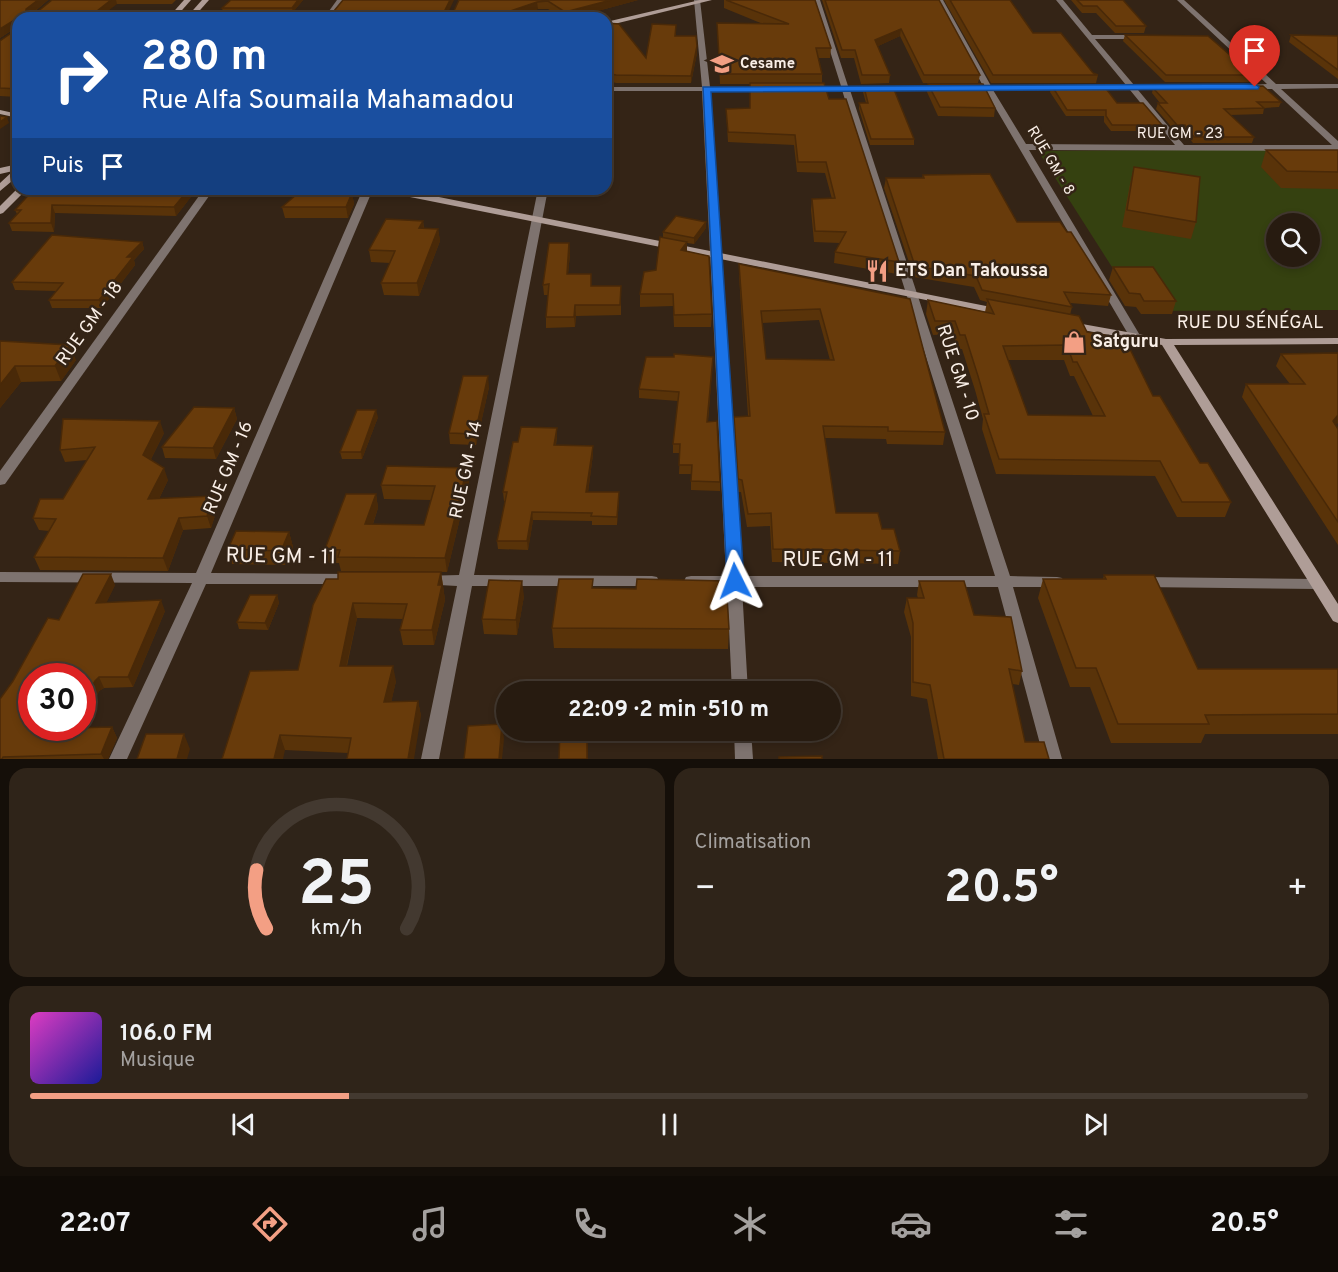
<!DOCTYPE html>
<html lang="fr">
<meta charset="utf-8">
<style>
:root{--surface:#271b10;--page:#2f2419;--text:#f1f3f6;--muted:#a4a19f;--line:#433930;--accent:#f39f84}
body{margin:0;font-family:Overpass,sans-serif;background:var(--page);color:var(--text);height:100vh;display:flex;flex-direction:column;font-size:22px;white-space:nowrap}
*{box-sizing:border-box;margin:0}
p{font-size:20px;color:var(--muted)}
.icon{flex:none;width:33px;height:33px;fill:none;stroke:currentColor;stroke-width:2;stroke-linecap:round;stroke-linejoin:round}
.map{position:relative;height:759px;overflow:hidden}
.sheet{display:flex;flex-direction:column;gap:9px;padding:9px;background:#150f09;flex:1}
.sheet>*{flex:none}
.top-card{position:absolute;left:12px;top:12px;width:600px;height:183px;border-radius:18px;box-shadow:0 3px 9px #0003,0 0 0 2px var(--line);background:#1a4fa0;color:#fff;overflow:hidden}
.buttons{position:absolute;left:1266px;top:213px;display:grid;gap:12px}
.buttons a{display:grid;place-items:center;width:54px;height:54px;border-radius:50%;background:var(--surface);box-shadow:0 3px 9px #0003,0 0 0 2px var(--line);font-size:30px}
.speed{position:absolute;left:18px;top:663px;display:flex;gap:12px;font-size:30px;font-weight:700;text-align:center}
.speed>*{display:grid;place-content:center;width:78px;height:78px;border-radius:50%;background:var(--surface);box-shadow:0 3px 9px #0003,0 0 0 2px var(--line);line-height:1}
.speed .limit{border:9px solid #d22;background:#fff;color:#111}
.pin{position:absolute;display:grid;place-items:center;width:51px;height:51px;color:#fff;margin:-62px -26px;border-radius:50% 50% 50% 0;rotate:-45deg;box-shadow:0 0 6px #0007}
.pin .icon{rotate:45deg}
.me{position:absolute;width:66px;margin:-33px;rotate:357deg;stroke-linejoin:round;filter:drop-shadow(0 0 4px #0008)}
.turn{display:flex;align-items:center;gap:21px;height:126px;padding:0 30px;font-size:27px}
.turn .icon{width:78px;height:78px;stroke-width:2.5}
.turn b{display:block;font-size:42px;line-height:51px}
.then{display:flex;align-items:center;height:57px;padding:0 30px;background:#0003;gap:12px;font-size:22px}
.big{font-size:45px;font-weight:700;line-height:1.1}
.sheet .card{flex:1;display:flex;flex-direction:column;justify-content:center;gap:9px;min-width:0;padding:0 21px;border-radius:18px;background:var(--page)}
.sheet .dial{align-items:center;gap:0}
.dial svg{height:156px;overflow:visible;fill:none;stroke:var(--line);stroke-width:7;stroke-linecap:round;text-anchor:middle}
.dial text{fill:var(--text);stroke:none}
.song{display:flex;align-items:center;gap:18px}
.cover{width:72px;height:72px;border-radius:9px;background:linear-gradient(135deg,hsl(310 70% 55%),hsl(240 70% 35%))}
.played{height:6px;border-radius:3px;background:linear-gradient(90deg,var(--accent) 25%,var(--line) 25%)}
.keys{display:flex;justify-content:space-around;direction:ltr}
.heat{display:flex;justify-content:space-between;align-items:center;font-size:33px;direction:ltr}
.sheet .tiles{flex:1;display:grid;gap:9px;grid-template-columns:1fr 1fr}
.card:last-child{grid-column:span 2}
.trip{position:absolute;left:496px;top:681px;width:345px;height:60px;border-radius:30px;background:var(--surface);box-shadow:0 3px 9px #0003,0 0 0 2px var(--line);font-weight:700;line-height:60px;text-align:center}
.tabs{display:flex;height:96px;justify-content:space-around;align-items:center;background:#100b06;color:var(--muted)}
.tabs .icon{width:42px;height:42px}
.tabs .on{color:var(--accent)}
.tabs b{font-size:27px;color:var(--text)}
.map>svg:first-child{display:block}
</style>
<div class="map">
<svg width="1338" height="759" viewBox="0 0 1338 759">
<rect width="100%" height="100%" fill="#342416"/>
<!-- green -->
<path fill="#354110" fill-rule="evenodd" d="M1327,149L1338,159V310L1140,311L1038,151ZM1276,224H1310V256H1276Z"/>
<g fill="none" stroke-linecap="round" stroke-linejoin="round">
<!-- street -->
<g fill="#7e736f" fill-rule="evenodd">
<polygon points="337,0 343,0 330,18 324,18"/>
<polygon points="694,0 700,0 710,87 764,87 768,89 764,91 710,91 741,576 995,576 842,90 811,90 807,88 811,86 841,86 814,0 820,0 848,86 944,86 948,88 944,90 850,90 1010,576 1057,577 1062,578 1064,582 1062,586 1057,587 1013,587 1062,759 1044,759 998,587 742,587 748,692 732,692 727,586 691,586 686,585 684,581 686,577 691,576 726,576 702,91 606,91 606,87 702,87"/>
<polygon points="937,0 943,0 991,86 1067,86 1071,88 1067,90 993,90 1026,144 1175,145 1130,90 1087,90 1087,86 1090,86 1126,85 1056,0 1063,0 1092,35 1143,35 1144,37 1140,39 1095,39 1134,85 1217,85 1217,89 1214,89 1138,90 1184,145 1332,145 1272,89 1246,89 1246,85 1249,85 1267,84 1177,0 1184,0 1276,84 1338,84 1338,88 1281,89 1338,141 1338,151 1029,150 1141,337 1139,339 1131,339 985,90 970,90 966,88 970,86 983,86"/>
<polygon points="204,189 214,189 5,484 0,485 0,471"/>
<polygon points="363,189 373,189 211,573 349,574 354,575 356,579 354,583 349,584 206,584 127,759 109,759 192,583 0,582 0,572 196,573"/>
<polygon points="538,189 548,189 474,575 652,576 657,577 659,581 657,585 652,586 472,586 439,759 421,759 457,586 422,584 420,580 422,576 459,575"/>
<polygon points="1141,577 1316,579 1321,580 1323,584 1321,588 1316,589 1141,587 1136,586 1134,582 1136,578"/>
<polygon points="734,730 751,730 753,759 735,759"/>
</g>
<!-- secondary -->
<g fill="#af9d97" fill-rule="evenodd">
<polygon points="184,0 191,0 175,18 168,18"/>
<polygon points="202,0 209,0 193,18 186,18"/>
<polygon points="700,0 712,0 606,26 606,22"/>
<polygon points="0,110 18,114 18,118 0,114"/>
<polygon points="18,164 18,176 0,191 0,183 13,171 0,174 0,168"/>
<polygon points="18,188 27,189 3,213 0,214 0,206"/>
<polygon points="380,189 399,189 1001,309 1007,312 1001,315 385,192"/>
<polygon points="1071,322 1166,339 1338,338 1338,344 1174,345 1338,604 1338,623 1333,621 1162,345 1067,327 1065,325 1067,323"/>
</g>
</g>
<!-- wall -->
<g fill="#593309" fill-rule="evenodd">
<polygon points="0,0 48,0 33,13 36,13 52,0 176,0 172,4 117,4 18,18 18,97 0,96 0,41 17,29 17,27 0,38"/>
<polygon points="231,0 303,0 293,12 223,12 222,8"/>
<polygon points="459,0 638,0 572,18 563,18 548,9 538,9 511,18 329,18 329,17 453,13"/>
<polygon points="724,0 815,0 831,48 830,58 818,58 822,74 822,83 899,262 897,274 834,263 835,252 840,243 814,242 811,210 812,199 832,199 825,173 797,172 794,145 728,142 726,109 750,108 750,84 720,84 717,23 763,24 724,8"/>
<polygon points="822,0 939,0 980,75 978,83 923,83 900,36 878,46 890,75 889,83 861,84 854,58 841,58"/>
<polygon points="944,0 1010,0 1033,33 1093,73 1098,75 1096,83 991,83"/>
<polygon points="1071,0 1123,0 1146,26 1144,33 1115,33 1096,13 1082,13"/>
<polygon points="606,23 646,58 676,32 676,36 697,46 697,53 691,83 616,83 606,80"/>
<polygon points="1125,35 1253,75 1251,82 1165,82 1123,41"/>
<polygon points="1291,35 1338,36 1338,79 1289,42"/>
<polygon points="928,84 995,108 994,117 938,116 927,92"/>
<polygon points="1052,86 1117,103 1162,125 1161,131 1111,131 1104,122 1104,116 1066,116 1050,92"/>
<polygon points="864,87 914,139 914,145 870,145 859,109 859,103 866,103 863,92"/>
<polygon points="1153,88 1281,102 1279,107 1264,108 1263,114 1230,115 1254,137 1252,143 1193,143 1183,131 1175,131 1156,109 1158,103 1160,103 1152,93"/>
<polygon points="1266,150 1338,150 1338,189 1281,188 1261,167"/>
<polygon points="1134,167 1196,222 1191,239 1122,227 1130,184"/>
<path d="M923,175L1017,222L1111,295L1108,306L1070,303L1072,307L1070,315L1153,396L1200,463L1231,502L1225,517H1177L1155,476L996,474L982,429L983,419L975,390L962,349H958L953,334L933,335L926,314L928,300L985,312L987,302L980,300L974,287L914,277L884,188L886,178H922ZM1008,360H1064L1070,376H1074L1093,416L1028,415Z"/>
<polygon points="34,189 201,189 198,193 194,193 176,216 55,213 54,232 12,231 9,223 17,214 15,210"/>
<polygon points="352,193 354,204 348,218 285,218 282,207"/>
<polygon points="423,221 424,228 438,229 440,241 419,296 384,295 381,283 390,263 371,262 369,250"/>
<polygon points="706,222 706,228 694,244 687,243 687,251 712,314 711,327 674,327 673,306 640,307 640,294 656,270 663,237 663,232"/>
<polygon points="142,242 144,249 134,260 135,265 102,308 52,308 49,300 57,291 15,290 12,282"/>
<polygon points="569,243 570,254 568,274 592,286 621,296 621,315 576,316 575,327 546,328 546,317 548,295 544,295 543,285"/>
<path d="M739,264L910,299L945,432L943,445L887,444L886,439L825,438L836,513L882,529L900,551L898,564L772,562L770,526L747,527L741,492H738L734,429V417L748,416L739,275ZM819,320L830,360L766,359L762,323Z"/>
<polygon points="1113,267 1176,301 1172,314 1141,314 1136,307 1125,306 1109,280"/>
<polygon points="0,341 76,360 61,381 21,382 0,408"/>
<polygon points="1338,353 1336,425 1338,429 1338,545 1242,397 1246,384 1290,384 1276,366 1281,354"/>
<polygon points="713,357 708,422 720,482 720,491 691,490 691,474 679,474 680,453 673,453 673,444 678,401 639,398 639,389"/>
<polygon points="489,387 476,445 450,444 449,433"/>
<polygon points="234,408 237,419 216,459 165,458 162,447"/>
<polygon points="378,417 362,459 342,459 340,452"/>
<polygon points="557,428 557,436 556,445 593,454 588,492 619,492 617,525 592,525 592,521 533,520 528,550 498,549 497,541 505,501 504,501 503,492 518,442"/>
<polygon points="164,433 151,459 168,480 159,499 217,509 211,528 183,530 168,571 40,570 34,557 49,531 39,530 33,518 63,499 87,460 65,462 60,450"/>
<polygon points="467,468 469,481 447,572 341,571 339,563 329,563 325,549 376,494 378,508 373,524 424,525 431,500 384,499 381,485"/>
<polygon points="289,532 293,547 285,565 232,564 228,549"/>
<polygon points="441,572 445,600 434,645 403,645 400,630 403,619 357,618 347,666 396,681 391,702 418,701 421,716 348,753 285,750 222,759 298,670 313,605"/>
<polygon points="1104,575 1198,669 1338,669 1338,734 1205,734 1201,743 1111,743 1090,687 1070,687 1038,598 1043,579 1103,579"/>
<polygon points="919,581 974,615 1022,671 1019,685 1012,684 1025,742 1049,759 938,759 927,699 911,696 911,637 904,612 907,598 918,598 917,595"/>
<polygon points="115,585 106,603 165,611 133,687 104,688 99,691 81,728 112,727 117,738 108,759 0,759 59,620"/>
<polygon points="593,588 636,589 729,629 728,649 554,648 552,628"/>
<polygon points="277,595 279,603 268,630 239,629 237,622"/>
<polygon points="524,596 517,635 484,634 482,619"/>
</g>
<!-- shaded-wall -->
<g fill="#492908">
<polygon points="38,0 48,0 29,16 26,12 26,9"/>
<polygon points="111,0 116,0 117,4 99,18 88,18"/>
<polygon points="298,0 303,0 293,12 292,8"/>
<polygon points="450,0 454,0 446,17 445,10"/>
<polygon points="611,0 638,0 572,18 566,18 565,12"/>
<polygon points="537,2 538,9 511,18 489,18"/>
<polygon points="16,19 18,26 0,38 0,29"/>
<polygon points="901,29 900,36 874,48 875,40"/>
<polygon points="697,46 697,53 691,83 691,76"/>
<polygon points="7,117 9,123 0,129 0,122"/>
<polygon points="189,189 193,189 194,193 176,216 174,207"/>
<polygon points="352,193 354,204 348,218 346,207"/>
<polygon points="52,205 55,213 54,232 51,223"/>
<polygon points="423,221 424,233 419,228"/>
<polygon points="706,222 706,228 694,244 694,238"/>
<polygon points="438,229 440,241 419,296 417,283"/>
<polygon points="142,242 144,249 134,260 135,265 102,308 99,300 127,257"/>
<polygon points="687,242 687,254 681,250"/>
<polygon points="569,243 570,254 567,284 567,274"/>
<polygon points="575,305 576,316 575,327 574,317"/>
<polygon points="70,345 76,360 61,381 55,366"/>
<polygon points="15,366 21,382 0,408 0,385"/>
<polygon points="488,376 489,387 476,445 475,434"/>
<polygon points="234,408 237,419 216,459 213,448"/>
<polygon points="376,410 378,417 362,459 361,452"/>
<polygon points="1338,415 1338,423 1327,434 1333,421"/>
<polygon points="160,421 164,433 147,467 143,455"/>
<polygon points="557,428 557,436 554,454 554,445"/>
<polygon points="593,446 593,454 587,501 586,492"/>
<polygon points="164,468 168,480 153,511 148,499"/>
<polygon points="467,468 469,481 447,572 445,558"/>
<polygon points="619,492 619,501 617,525 617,517"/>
<polygon points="376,494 378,508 368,538 365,524"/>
<polygon points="214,496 217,509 211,528 207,516"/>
<polygon points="532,512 533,520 528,550 527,541"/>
<polygon points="179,518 183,530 168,571 163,558"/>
<polygon points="289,532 293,547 285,565 281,551"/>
<polygon points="441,572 445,600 434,645 432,630 438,585"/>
<polygon points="111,574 115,585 101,614 96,603"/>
<polygon points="522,581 524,596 517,635 516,620"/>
<polygon points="277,595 279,603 268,630 265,623"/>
<polygon points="161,600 165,611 133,687 128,677"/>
<polygon points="353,603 357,618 343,681 340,666"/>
<polygon points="393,666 396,681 388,717 384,702"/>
<polygon points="99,677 104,688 99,691 82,725 82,705 95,681"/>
<polygon points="418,701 421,716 414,759 408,759"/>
<polygon points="502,724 504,739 502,759 499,759"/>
<polygon points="112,727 117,738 108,759 104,759 101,754"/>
<rect x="587" y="730" width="1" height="29"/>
<polygon points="184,734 190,749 187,759 177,759"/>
<polygon points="280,735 285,750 283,759 274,759"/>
</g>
<!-- building -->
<g fill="#683b0b" stroke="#492908" stroke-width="1.5" fill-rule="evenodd">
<polygon points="0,0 38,0 26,9 26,12 36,13 52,0 111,0 88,18 18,18 18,89 0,88 0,41 17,29 16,19 0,29"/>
<polygon points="231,0 298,0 292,8 222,8"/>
<polygon points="343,0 450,0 445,10 446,12 453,13 459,0 611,0 565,12 548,1 537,2 489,18 333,18 334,17 329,17"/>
<polygon points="726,0 815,0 831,48 816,48 822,74 720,74 717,23 789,24"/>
<polygon points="825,0 939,0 980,75 924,75 901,29 875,40 890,75 862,75 855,50 842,50"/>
<polygon points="950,0 1010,0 1033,33 1061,33 1093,73 1098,75 993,75"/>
<polygon points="1077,0 1123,0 1146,26 1116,26 1097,6 1083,6"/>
<polygon points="606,23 619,24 646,58 652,24 676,25 675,36 696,36 697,46 691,76 616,75 606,73"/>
<polygon points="1125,35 1208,36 1253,75 1166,75"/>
<polygon points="1291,35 1338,36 1338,70"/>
<polygon points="750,83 824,83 829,99 846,99 899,262 835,252 846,232 815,231 812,199 835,198 826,162 798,162 795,135 728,132 726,109 750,108"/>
<polygon points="928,84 983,84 995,108 940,107"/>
<polygon points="1052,86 1104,86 1117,103 1143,103 1162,125 1112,125 1106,116 1106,110 1067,110"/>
<polygon points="1263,86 1281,102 1257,102 1264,108 1224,109 1254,137 1194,137 1185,125 1177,125 1158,103 1167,103 1153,88"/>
<polygon points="864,87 893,87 914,139 871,139 859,103 868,103"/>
<polygon points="0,116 7,117 0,122"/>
<polygon points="1266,150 1338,150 1338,172 1287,171"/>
<polygon points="1134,167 1200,177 1196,222 1127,210"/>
<polygon points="990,174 1017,222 1060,222 1067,232 1071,232 1111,295 1064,292 1072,307 982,290 976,276 915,266 886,178 924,178 923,175"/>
<polygon points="34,189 189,189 174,207 52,205 51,223 9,223 21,210 15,210"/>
<polygon points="303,189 328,189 352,193 346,207 282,207"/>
<polygon points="676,216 706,222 694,238 663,232"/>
<polygon points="386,219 423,221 419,228 438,229 417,283 381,283 395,251 369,250"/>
<polygon points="52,235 142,242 127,257 133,257 99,300 49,300 63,283 12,282"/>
<polygon points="660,237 687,242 681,250 709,256 712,314 674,315 673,294 640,294 644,272 656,270"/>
<polygon points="549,243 569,243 567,274 591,274 591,286 621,286 620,305 575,305 574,317 546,317 549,284 543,285"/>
<path d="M739,264L910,299L945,432L888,431V427L823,426L836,513H878L882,529H894L900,551L773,549L771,513L748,514L742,480L738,479L734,417L750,416ZM820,309L834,360L766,359L761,311Z"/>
<polygon points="1113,267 1153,267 1176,301 1144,301 1140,294 1129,293"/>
<path d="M987,299L1079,316L1087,332L1125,339L1153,396H1160L1200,463H1208L1231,502H1182L1160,461L999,459L984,414H989L978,376L965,335H960L955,321H935L928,300L994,314ZM1067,345L1073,362H1077L1105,416L1028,415L1003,346Z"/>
<polygon points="0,341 70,345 55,366 15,366 0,385"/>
<polygon points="1338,353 1338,415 1333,421 1338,429 1338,522 1246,384 1305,384 1281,354"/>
<polygon points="674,354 713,357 707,422 717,421 720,482 691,481 692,465 679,465 680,444 673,444 679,392 639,389 646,357 674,357"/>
<polygon points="463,376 488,376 475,434 449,433"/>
<polygon points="194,407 234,408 213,448 162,447"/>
<polygon points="357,410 376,410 361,452 340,452"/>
<polygon points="63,419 160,421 143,455 164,468 148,499 214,496 207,516 179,518 163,558 34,557 56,519 33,518 40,499 63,499 95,447 60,450"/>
<polygon points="521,427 557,428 554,445 593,446 586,492 619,492 617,517 591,516 592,513 532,512 527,541 497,541 507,492 503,492 513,442 518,442"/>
<polygon points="387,466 467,468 445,558 338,557 340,550 325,549 346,494 376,494 365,524 424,525 435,486 381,485"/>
<polygon points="236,531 289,532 281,551 228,549"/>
<polygon points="338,572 441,572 438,585 442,585 432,630 400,630 407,604 353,603 340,666 393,666 384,702 418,701 408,759 347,759 351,738 280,735 274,759 222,759 250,671 298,670 313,605 326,579 338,579"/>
<polygon points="83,574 111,574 96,603 161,600 128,677 99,677 95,681 82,705 82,676 32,676 32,728 71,728 112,727 101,754 3,757 2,759 0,759 0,699 13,681 48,618 59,620"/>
<polygon points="1104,575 1154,575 1198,669 1338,669 1338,714 1205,715 1209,724 1118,724 1096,668 1076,668 1043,579 1106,579"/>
<polygon points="559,579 593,579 592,588 636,589 637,579 726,581 729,629 552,628"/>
<polygon points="489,580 522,581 516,620 482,619"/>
<polygon points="919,581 964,581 974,615 1011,617 1022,671 1009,669 1025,742 1044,742 1049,759 944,759 930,685 913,682 913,623 907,598 924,598"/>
<polygon points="250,595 277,595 265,623 237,622"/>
<polygon points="502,724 499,759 464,759 468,726"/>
<polygon points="560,730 587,730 587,759 559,759"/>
<polygon points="146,734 184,734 177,759 137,759"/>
<polygon points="822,756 822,759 779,759 779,757"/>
</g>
<!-- route -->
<polygon fill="#1a73e8" stroke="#114b97" stroke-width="1.5" points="1255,84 1259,87 1258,89 711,92 744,581 735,587 729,585 727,581 703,87"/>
<!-- icons -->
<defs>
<g id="university-bare" transform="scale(1.8)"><path d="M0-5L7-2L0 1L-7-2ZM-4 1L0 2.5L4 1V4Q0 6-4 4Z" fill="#f39f84" stroke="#342416" stroke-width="2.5" paint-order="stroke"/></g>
<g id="restaurant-bare" transform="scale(1.8)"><path d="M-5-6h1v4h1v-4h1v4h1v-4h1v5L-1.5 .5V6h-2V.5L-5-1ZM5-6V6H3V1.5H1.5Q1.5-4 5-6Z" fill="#f39f84" stroke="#342416" stroke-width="2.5" paint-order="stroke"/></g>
<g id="shop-bare" transform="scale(1.8)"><path d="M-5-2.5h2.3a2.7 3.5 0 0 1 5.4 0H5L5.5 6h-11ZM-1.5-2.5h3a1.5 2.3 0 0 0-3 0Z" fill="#f39f84" stroke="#342416" stroke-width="2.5" paint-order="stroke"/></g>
</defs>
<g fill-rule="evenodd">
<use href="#university-bare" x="722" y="64"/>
<use href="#restaurant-bare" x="877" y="271"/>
<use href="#shop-bare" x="1074" y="342"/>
</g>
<g text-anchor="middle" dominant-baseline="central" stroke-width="5" stroke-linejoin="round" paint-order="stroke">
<!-- far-poi labels -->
<g font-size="15" font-weight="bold" fill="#faefe7" stroke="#342416" text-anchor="start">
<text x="740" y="64">Cesame</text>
</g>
<!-- far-street labels -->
<g font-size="15" fill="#faefe7" stroke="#342416">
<text x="1180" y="134">RUE GM - 23</text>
<text transform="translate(1050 161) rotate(59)">RUE GM - 8</text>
</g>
<!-- poi labels -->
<g font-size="18" font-weight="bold" fill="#faefe7" stroke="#342416" text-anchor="start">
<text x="895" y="271">ETS Dan Takoussa</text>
<text x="1092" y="342">Satguru</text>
</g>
<!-- street labels -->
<g font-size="18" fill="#faefe7" stroke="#342416">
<text x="1250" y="323">RUE DU SÉNÉGAL</text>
<text transform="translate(90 324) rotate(-54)">RUE GM - 18</text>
<text transform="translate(957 373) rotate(72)">RUE GM - 10</text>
<text transform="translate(229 468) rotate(-67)">RUE GM - 16</text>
<text transform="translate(467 470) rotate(-78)">RUE GM - 14</text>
</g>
<!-- near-street labels -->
<g font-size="21" fill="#faefe7" stroke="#342416">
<text transform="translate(281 557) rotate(1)">RUE GM - 11</text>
<text x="838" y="560">RUE GM - 11</text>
</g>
</g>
</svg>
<div class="buttons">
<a><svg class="icon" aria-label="search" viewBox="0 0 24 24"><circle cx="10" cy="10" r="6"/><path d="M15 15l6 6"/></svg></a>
</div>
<div class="speed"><div class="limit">30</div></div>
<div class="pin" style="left:1255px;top:87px;background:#d93025"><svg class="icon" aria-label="arrive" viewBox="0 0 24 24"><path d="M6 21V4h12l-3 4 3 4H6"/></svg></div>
<svg class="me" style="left:735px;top:581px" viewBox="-20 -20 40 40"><path d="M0-17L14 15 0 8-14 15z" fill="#1a73e8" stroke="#fff" stroke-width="4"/></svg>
<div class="trip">22:09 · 2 min · 510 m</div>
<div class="top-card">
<div class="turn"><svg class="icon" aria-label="right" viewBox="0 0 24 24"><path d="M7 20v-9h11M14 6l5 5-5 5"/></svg><div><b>280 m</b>Rue Alfa Soumaila Mahamadou</div></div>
<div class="then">Puis<svg class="icon" aria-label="arrive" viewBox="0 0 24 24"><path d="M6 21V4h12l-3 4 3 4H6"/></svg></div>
</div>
</div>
<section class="sheet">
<div class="tiles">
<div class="card dial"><svg viewBox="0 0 100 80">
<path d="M14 69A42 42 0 1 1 86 69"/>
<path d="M14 69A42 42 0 0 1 9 39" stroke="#f39f84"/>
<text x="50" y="56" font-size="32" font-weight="700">25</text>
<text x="50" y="72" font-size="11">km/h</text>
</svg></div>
<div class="card"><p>Climatisation</p>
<div class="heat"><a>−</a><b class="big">20.5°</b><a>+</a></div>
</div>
<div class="card">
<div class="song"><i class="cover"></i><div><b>106.0 FM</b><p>Musique</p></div></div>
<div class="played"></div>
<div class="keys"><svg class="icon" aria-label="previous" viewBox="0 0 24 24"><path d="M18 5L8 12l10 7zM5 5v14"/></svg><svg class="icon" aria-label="pause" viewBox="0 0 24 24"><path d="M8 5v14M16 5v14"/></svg><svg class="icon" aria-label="next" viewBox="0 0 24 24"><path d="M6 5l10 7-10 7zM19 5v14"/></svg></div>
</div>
</div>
</section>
<nav class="tabs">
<b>22:07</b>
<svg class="icon on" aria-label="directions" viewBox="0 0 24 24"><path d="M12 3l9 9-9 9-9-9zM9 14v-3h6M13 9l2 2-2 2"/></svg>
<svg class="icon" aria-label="music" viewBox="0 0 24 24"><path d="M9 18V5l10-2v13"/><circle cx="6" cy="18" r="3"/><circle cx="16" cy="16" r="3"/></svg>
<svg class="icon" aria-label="phone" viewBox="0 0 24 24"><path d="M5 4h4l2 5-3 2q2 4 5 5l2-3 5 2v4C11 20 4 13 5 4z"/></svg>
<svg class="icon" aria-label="climate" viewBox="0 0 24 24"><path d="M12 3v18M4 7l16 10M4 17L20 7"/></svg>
<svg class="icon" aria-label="car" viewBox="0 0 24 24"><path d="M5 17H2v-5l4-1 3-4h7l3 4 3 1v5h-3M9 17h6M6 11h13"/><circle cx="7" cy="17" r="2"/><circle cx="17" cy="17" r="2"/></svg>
<svg class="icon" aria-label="filters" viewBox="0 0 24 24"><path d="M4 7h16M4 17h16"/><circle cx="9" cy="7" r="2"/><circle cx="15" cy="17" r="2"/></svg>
<b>20.5°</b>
</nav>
